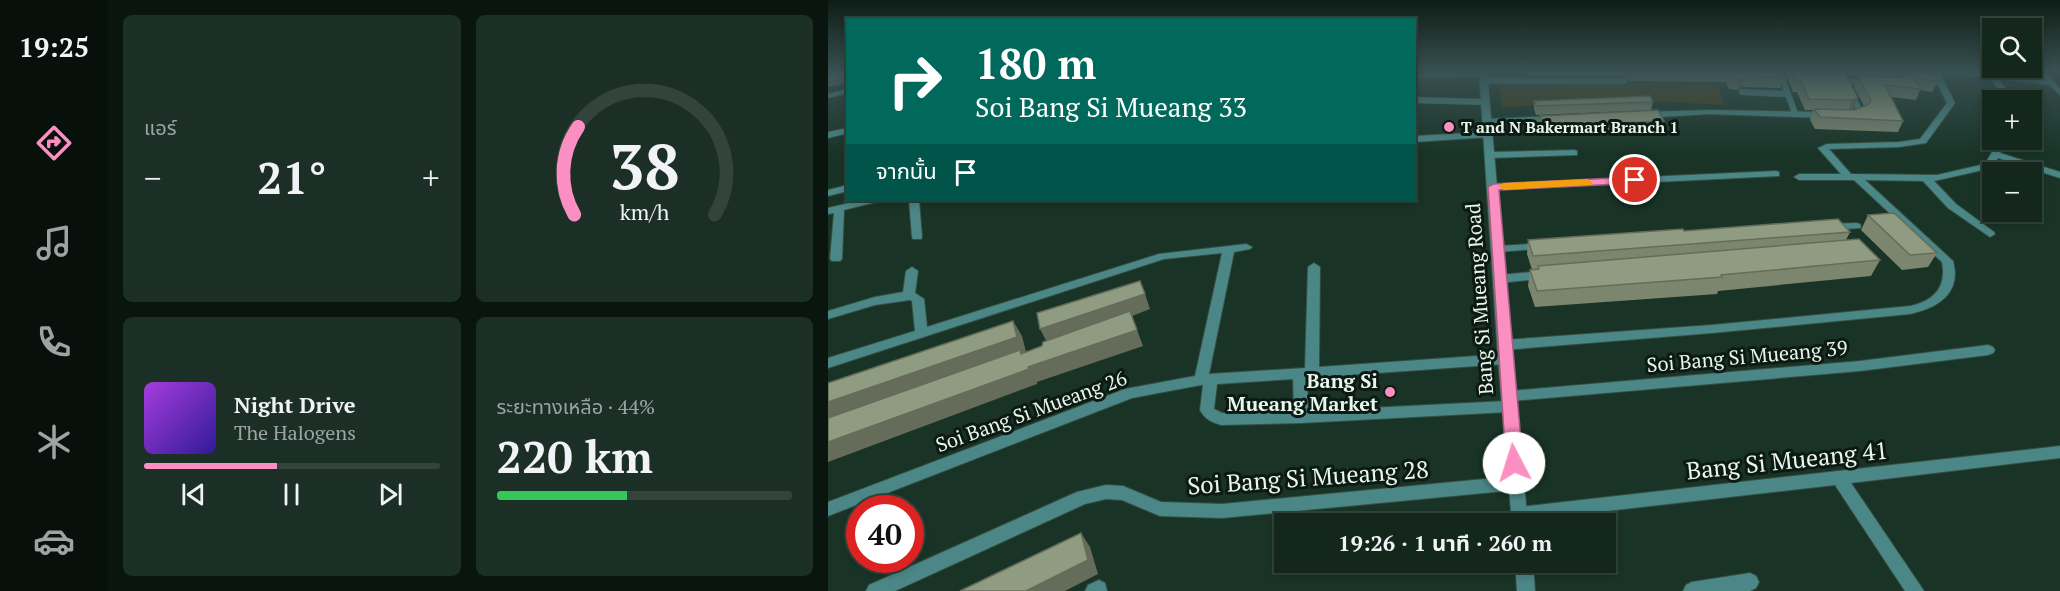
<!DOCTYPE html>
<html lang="th">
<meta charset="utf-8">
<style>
:root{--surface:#13271d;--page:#1c2f26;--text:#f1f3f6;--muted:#9da5a4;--line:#32443b;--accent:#fc8fc2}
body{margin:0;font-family:"PT Serif","Noto Sans Thai",serif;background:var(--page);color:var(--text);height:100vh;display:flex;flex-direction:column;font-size:22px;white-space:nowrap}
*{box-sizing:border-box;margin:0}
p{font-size:20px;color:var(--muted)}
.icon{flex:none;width:33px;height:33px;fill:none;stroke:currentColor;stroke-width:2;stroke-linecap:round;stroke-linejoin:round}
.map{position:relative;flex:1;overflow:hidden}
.details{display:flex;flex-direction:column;gap:15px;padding:15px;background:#0a1510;width:720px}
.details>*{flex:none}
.top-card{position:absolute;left:18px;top:18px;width:570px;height:183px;border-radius:0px;box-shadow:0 3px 9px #0003,0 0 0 2px var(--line);background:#00695c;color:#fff;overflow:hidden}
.fabs{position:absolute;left:1154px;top:18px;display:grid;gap:12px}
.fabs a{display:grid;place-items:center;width:60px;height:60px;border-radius:0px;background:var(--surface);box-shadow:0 3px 9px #0003,0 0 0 2px var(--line);font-size:30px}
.speed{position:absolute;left:18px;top:495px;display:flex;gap:12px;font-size:30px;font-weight:700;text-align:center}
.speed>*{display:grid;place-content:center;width:78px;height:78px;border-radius:50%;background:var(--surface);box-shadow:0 3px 9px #0003,0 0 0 2px var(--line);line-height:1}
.speed .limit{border:9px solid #d22;background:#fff;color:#111}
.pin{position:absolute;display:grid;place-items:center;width:51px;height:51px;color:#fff;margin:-26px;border:3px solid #fff;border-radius:50%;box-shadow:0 2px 6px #0007}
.me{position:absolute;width:66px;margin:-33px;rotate:355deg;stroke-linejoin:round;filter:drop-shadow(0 0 4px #0008)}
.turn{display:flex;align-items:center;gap:21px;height:126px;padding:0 30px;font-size:27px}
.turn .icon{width:78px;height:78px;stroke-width:2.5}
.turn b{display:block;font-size:42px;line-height:51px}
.then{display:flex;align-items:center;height:57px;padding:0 30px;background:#0003;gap:12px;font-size:22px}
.big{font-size:45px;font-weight:700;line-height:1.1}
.details .card{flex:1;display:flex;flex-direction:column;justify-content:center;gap:9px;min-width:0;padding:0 21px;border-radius:9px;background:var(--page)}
.details .dial{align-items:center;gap:0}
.dial svg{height:156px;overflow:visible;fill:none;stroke:var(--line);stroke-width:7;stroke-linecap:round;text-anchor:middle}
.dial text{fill:var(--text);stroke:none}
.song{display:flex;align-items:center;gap:18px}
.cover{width:72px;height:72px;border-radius:9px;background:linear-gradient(135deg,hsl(280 70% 55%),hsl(250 70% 35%))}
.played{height:6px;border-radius:3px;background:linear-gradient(90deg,var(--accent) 45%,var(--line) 45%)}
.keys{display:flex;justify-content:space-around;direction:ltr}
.heat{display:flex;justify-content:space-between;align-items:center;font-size:33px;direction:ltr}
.charge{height:9px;border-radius:4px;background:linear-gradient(90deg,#34c759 44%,var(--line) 0)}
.details .tiles{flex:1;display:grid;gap:15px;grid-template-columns:repeat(2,1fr)}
.trip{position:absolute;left:446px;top:513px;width:342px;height:60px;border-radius:0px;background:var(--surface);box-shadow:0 3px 9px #0003,0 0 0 2px var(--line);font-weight:700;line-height:60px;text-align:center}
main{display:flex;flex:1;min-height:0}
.menu{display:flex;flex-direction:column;width:108px;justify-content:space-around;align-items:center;background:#08100c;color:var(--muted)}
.menu .icon{width:42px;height:42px}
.menu .on{color:var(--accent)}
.menu b{font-size:27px;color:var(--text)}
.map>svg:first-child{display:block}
</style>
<main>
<nav class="menu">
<b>19:25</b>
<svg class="icon on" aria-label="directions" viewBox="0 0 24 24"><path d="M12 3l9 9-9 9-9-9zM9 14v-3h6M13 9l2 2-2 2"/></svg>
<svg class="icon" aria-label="music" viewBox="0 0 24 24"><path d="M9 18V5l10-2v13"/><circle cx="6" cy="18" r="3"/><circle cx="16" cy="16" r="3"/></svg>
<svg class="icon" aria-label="phone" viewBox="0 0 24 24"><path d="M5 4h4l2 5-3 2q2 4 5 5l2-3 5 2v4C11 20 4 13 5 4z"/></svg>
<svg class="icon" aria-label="climate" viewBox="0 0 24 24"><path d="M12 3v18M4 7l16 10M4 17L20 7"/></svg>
<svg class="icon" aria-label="car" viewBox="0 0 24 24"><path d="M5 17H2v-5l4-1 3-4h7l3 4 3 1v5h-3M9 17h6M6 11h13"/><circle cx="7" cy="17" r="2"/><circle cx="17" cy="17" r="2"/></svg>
</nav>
<section class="details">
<div class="tiles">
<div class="card"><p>แอร์</p>
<div class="heat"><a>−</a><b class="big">21°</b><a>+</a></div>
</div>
<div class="card dial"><svg viewBox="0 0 100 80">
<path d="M14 69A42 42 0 1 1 86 69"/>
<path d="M14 69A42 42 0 0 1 16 24" stroke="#fc8fc2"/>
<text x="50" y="56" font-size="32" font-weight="700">38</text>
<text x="50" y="72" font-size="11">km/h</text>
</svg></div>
<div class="card">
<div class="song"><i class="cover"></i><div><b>Night Drive</b><p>The Halogens</p></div></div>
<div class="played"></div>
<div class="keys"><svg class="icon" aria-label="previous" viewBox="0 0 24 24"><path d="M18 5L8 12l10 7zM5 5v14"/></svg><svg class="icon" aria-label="pause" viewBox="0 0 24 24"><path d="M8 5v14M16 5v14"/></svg><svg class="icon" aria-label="next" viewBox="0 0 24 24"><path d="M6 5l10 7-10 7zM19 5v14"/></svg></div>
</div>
<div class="card"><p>ระยะทางเหลือ · 44%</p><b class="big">220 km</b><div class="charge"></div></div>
</div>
</section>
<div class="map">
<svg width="1232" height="591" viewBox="0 0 1232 591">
<rect width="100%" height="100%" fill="#193427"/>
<!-- green -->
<polygon fill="#473c11" points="814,83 890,85 897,105 819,101 674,107 671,85"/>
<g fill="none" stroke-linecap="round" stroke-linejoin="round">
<!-- service casing -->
<g stroke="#364f43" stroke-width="7">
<g id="service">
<polyline points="951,71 967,113"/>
<polyline points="1013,71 1032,112"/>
<polyline points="655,81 796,81"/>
<polyline points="1017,81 1040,83"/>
<polyline points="1066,84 1072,82 1068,71"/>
<polyline points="914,92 960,94"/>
<polyline points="586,100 657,102"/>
</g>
</g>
<!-- minor casing -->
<g stroke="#364f43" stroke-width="2">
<g id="minor">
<path d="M1103,71H1111L1127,103L1098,143L1071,147L1001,149L1023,174L1109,175L1157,164L1171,140H1179L1172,153L1232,172V178L1170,158L1164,168L1106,181L1128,204L1166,232L1167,234L1162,237L1120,208L1095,181L1037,180L1125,261C1134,294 1109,308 1082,314L884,333L676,350L671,348L670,345L671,342L676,340L884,325L1082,306C1105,301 1119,288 1114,262L1026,180H971L966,177L971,174H1013L990,148L999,144L1071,142L1092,139L1119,103Z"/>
<polygon points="1114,71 1161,74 1164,72 1168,74 1217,80 1211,73 1216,71 1232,88 1232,95 1221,85 1171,79 1185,100 1177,100 1163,78 1118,73"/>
<polygon points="658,72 659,74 655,76 586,78 586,74"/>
<polygon points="20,89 20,93 0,98 0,94"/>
<polygon points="882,110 999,112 1003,115 999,118 882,114 816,118 812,115 816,112"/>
<polygon points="727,116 730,117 730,121 659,125 655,122 659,119"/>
<polygon points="20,128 20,133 0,138 0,132"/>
<polygon points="660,132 663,133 663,137 586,142 586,136"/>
<polygon points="746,150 749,151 749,155 662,158 657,155 662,152"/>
<polygon points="948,171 951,172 951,176 665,190 660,187 665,184"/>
<polygon points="20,185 20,191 0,196 0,190"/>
<polygon points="34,200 49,200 48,202 16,210 14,259 12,261 4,261 2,259 6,213 0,214 0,208"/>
<polygon points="81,200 91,200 94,237 93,239 85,239 84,237"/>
<polygon points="1028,223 1032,224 1033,226 1032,228 1002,230 997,227 1002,224"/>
<polygon points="715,243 719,244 721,246 719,248 670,252 664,249 670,246"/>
<path d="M418,244L424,247L422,249L406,252L381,374L477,368L480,267L486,263L492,267L491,367L677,354L682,356L684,359L682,362L677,364L479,378L480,411L679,401L674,396L676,392L681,391L1032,361L1160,345L1165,347L1167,350L1165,353L1160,355L1032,371L683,401L688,406L686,410L681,412L473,423L393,425C383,422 377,419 372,410L375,385H373L304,398L0,516V502L297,389L367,376L394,253L336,259L0,368V358L87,331L84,301L82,300L47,305L0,319V311L47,297L75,292L78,271L84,267L90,271L87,293L96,299L99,327L331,254ZM465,379L466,411L394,413L386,409L389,384Z"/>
<polygon points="715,271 721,275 719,278 671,283 665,279 671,275"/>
<polygon points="1232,446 1232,458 1023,483 1096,591 1077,591 1007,485 691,521 685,519 683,514 685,509 691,507"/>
<polygon points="688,476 694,478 696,483 694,488 688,490 394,518 332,516 294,500 278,499 257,504 67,591 38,591 41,585 249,492 278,485 295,486 333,502 394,504"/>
<polygon points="922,573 928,576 931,582 928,588 922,591 855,591 858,585 864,582"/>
<polygon points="271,580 277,583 279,591 257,591 260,585"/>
</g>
</g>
<!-- tertiary casing -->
<g stroke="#364f43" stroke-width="2">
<g id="tertiary">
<polygon points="651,71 659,71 684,359 700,524 684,524 670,359"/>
<polygon points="687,562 705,562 707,591 689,591"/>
</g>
</g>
<!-- service -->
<use href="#service" stroke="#4c8787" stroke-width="6"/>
<!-- minor -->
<use href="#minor" fill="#4c8787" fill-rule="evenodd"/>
<!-- tertiary -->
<use href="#tertiary" fill="#4c8787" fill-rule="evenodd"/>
</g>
<!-- wall -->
<g fill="#7c866f">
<polygon points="699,71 953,71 956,78 952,88 914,87 909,90 901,89 898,82 801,81 796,76 700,76"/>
<polygon points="957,71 1016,71 1030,98 1025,109 1023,110 1026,110 1036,106 1026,87 1030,76 1021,76 1018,71 1068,71 1065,78 1075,78 1073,71 1106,71 1110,81 1104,92 1092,90 1088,100 1063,97 1075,121 1070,132 987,129 982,120 985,110 977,110 969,92 965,92"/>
<polygon points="706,101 825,102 823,110 708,115 706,109"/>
<polygon points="712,116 836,121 834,130 716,136 712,125"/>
<polygon points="1040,215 1109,253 1100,267 1074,270 1033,230"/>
<polygon points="856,231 1022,232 1018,240 1052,260 1043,276 890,291 889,294 707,307 700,286 702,270 704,270 699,254 700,240"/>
</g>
<!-- shaded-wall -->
<g fill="#656d5a">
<polygon points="18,71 20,71 20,83 0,87 0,82"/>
<polygon points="917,76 914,87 909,90 913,79"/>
<polygon points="1030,98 1025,109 1020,111 1024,100"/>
<polygon points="317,294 322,309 304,316 315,346 209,382 209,384 0,462 0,402 185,321 194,336 198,352 220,344 212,329"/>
<polygon points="253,533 262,547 270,574 237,591 198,591"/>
</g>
<!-- building -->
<g fill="#909c81" stroke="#656d5a" stroke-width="1.5">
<polygon points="0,71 18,71 19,78 0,82"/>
<polygon points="829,71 953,71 956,78 917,76 913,79 904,78 901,71"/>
<polygon points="964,71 1016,71 1030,98 1024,100 981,99 973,81 968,81"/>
<polygon points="1081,71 1106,71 1110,81 1086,78 1093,89 1057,85 1075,121 992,117 986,109 1026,110 1040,105 1043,100 1030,76 1078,78 1081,73"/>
<polygon points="822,96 825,102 709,106 706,101"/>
<polygon points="830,110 836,121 717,127 712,116"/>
<polygon points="1066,213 1109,253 1082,255 1040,215"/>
<polygon points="1010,219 1022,232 705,256 700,240 855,229 856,231"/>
<polygon points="1031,239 1052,260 893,275 894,277 709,291 702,270 711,269 710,266"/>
<polygon points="312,281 317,294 212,329 209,313"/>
<polygon points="302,311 309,330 200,367 201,369 0,442 0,418 192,350 193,354 214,346 215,342"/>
<polygon points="185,321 189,337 0,402 0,383"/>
<polygon points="253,533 260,560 198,591 132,591"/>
</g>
<!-- sky -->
<linearGradient id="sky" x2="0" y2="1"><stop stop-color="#0e1d15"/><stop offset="0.46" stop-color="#385052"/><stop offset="1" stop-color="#385052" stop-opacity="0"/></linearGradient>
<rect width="1232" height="154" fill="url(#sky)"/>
<!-- route -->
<polygon fill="#fc8fc2" stroke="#a45d7e" stroke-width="1.5" points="807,177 810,178 810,183 671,190 695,463 693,468 686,471 680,468 678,463 660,187 665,184"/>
<!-- slow -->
<polygon fill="#f59e0b" points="760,179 765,183 763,185 676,190 670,186 676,183"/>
<!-- markers -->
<g fill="#fc8fc2" stroke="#0d1913" stroke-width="2">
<circle cx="621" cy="127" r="6"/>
<circle cx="562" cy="392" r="6"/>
</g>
<g text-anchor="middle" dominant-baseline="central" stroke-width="6" stroke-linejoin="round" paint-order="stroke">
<!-- far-poi labels -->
<g font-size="16" font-weight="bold" fill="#e7f7ee" stroke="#0d1913" text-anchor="start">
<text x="633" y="127">T and N Bakermart Branch 1</text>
</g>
<!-- street labels -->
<g font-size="20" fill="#e7f7ee" stroke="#0d1913">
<text transform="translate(651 299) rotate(-94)">Bang Si Mueang Road</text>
<text transform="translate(919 356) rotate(-5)">Soi Bang Si Mueang 39</text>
<text transform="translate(203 411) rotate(-20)">Soi Bang Si Mueang 26</text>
</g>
<!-- poi labels -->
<g font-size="20" font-weight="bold" fill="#e7f7ee" stroke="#0d1913" text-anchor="end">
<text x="550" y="380">Bang Si<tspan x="550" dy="23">Mueang Market</tspan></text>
</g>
<!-- near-street labels -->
<g font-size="24" fill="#e7f7ee" stroke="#0d1913">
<text transform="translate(959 460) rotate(-6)">Bang Si Mueang 41</text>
<text transform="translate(480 477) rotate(-4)">Soi Bang Si Mueang 28</text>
</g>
</g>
</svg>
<div class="fabs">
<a><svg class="icon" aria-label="search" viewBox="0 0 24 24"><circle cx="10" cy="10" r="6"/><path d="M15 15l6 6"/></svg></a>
<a>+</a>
<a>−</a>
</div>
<div class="speed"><div class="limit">40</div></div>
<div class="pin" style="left:807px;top:180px;background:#d93025"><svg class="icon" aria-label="arrive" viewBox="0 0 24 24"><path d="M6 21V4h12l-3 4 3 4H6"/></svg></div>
<svg class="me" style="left:686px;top:463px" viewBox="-20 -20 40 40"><circle r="19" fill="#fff"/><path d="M0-13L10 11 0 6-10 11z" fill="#fc8fc2"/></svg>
<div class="trip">19:26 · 1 นาที · 260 m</div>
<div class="top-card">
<div class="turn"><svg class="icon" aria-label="right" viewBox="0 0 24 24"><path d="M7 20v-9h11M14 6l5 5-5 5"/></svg><div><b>180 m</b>Soi Bang Si Mueang 33</div></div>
<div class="then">จากนั้น<svg class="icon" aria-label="arrive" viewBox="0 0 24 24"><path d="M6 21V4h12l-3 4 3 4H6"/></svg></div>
</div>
</div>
</main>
